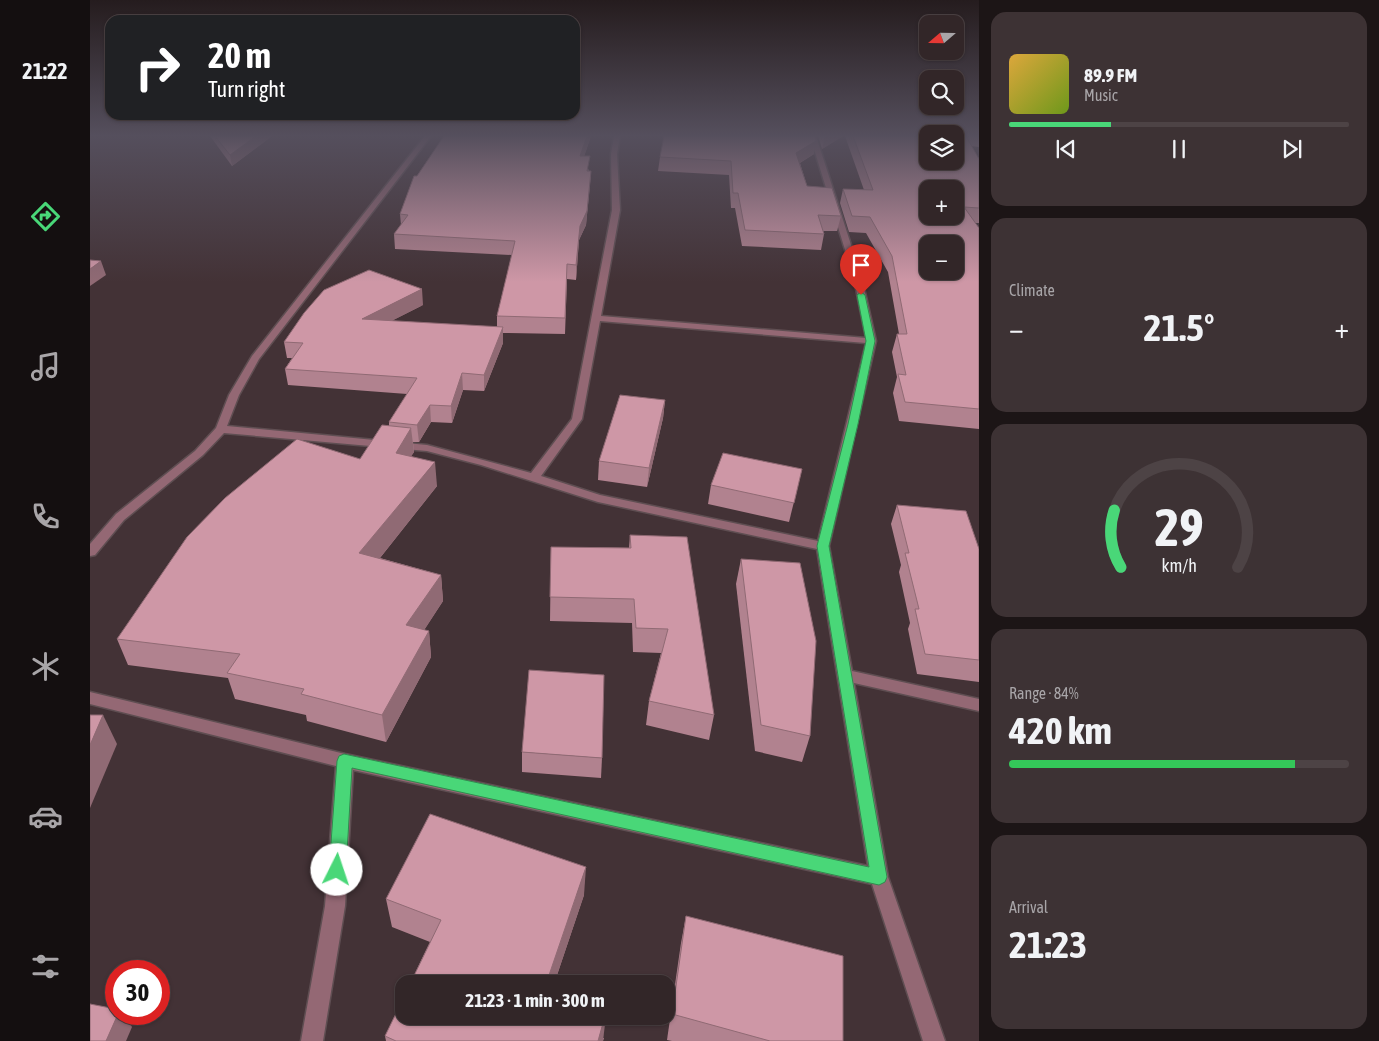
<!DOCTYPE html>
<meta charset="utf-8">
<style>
:root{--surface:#322628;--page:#3d3234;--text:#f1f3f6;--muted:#a8a5a8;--line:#4d4345;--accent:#49d778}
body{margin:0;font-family:"Asap Condensed",sans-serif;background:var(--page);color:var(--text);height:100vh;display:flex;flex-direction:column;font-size:19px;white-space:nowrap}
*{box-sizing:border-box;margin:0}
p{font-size:16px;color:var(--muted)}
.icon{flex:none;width:28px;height:28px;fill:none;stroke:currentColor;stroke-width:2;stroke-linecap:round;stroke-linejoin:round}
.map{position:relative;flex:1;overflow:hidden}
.sheet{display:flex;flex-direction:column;gap:12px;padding:12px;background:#1c1516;width:400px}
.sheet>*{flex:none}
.guide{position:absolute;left:15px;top:15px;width:475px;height:105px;border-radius:15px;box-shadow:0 1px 4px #0004,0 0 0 1px var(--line);background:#202124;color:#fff;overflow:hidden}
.needle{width:32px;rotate:250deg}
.controls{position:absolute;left:829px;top:15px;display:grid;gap:10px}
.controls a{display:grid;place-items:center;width:45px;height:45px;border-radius:10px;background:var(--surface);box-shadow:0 1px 4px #0004,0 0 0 1px var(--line);font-size:25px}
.speed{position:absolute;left:15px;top:960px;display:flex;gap:10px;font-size:25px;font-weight:700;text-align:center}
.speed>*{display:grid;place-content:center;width:65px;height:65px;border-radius:50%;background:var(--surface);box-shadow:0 1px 4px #0004,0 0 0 1px var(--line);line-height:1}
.speed .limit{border:8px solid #d22;background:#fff;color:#111}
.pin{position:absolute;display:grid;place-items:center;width:42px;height:42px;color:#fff;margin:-51px -21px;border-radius:50% 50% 50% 0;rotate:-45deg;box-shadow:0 0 5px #0007}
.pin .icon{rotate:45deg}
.me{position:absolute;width:55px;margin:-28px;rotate:4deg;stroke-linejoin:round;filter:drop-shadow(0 0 4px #0008)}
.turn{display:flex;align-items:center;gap:18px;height:105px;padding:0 20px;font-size:22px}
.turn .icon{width:65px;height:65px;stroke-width:2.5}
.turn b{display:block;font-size:35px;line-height:42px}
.big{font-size:38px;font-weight:700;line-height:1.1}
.sheet .card{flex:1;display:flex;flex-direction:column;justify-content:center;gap:8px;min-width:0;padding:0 18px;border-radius:15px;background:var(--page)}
.sheet .dial{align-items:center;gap:0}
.dial svg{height:130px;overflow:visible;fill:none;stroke:var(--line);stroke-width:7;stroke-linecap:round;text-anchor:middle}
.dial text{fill:var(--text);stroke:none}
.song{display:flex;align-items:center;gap:15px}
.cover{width:60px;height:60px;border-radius:8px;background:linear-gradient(135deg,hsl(40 70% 55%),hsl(80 70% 35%))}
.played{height:5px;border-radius:2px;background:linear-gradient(90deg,var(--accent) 30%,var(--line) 30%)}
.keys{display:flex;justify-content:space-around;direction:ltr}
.heat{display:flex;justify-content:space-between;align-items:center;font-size:28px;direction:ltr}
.charge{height:8px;border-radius:4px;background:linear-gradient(90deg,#34c759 84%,var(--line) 0)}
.trip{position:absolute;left:305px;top:975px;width:280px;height:50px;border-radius:15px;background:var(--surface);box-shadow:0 1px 4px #0004,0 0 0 1px var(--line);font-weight:700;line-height:50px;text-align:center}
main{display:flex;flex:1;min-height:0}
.menu{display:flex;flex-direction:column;width:90px;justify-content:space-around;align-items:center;background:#140f10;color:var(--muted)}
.menu .icon{width:35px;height:35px}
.menu .selected{color:var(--accent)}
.menu b{font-size:22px;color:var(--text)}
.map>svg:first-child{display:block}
</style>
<main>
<nav class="menu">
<b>21:22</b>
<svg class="icon selected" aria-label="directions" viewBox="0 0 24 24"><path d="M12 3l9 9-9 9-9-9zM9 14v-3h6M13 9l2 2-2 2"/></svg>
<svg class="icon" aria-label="music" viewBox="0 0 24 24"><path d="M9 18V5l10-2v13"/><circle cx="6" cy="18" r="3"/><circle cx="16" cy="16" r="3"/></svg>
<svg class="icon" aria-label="phone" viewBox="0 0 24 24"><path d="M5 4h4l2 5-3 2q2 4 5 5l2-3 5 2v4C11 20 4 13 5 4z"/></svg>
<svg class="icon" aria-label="climate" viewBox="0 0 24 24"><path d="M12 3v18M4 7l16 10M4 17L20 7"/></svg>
<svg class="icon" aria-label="car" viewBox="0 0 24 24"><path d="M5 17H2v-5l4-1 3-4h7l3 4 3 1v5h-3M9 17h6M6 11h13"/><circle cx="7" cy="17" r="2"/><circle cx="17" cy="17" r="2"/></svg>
<svg class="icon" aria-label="filters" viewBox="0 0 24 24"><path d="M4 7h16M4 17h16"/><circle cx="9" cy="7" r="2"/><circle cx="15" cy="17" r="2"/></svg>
</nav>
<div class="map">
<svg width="889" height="1041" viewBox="0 0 889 1041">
<rect width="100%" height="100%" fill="#433236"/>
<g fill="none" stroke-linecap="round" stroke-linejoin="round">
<!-- minor casing -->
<g stroke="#5f4e52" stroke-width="3">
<path id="minor" d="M335,136H341L169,359L149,395L137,426L337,445L441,473L482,419L522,210L521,154L524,136H530L527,154L530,210L511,316L776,338L764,279L720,136H726L772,279L786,341L739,546L762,671L889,699V711L764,683L798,877L855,1041H833L782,884L263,770L255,906L233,1041H211L235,906L246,766L0,704V692L255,754L778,866L727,549L508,502L391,465L337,451L134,433L113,455L34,520L5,555L0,556V544L26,514L105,451L126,428L139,395L162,356ZM510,321L776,343L728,541L510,495L451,476L492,419Z"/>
</g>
<!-- minor -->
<use href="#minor" fill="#946874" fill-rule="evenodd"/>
</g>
<!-- wall -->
<g fill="#b1828f">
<polygon points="120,136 182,136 142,166"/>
<polygon points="354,136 501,136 494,156 499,171 501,171 500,184 496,225 489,240 486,280 477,279 475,334 413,333 413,343 394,391 373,390 362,423 341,422 329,442 323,442 324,452 321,456 347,486 290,558 351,575 353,601 334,630 339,631 341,657 296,742 217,721 216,715 145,699 138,678 38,665 27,639 270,459 299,426 299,422 317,394 198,385 195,369 202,358 197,358 194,342 333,305 301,321 407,327 407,316 422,255 305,249 304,234 311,225 310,214 327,176"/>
<polygon points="728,136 753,136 732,149"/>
<polygon points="755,136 889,136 889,147 881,146 889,159 889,223 885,223 889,228 889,429 809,421 803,393 807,377 802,352 807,334 809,334 798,272 776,233 759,232 750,203 753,189 774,190"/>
<polygon points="724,154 710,163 717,186 751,216 747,231 733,231 734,234 731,250 652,246 645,208 641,208 639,175 568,171 570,157"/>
<polygon points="575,400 573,418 557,487 508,480 509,461"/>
<polygon points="712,469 699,522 618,504 621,485"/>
<polygon points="807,505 889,549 889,682 827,674 818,629 820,623 809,572 811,565 801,524"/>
<polygon points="540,535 624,715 619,740 556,725 559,701 571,653 543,652 542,623 460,621 461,547 539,548"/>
<polygon points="651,559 720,736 712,762 665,751 646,584"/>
<polygon points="432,752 512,758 511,778 432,772"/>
<polygon points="494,895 464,984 320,984 340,942 302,927 296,899"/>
<polygon points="596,916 753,1041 582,1041 577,1040 591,943"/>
<polygon points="295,1036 514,1038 513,1041 296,1041"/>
</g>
<!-- shaded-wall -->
<g fill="#906a74">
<polygon points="166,136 182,136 142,166 140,155"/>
<polygon points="497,136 501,136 490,169 490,156"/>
<polygon points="735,136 753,136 732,149"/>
<polygon points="726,141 724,154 704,166 706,153"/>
<polygon points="501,171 500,184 496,225 489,240 486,280 486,265 490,226"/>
<polygon points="11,261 16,275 0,286 0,269"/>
<polygon points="332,289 333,305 274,335 272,319"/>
<polygon points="413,327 413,343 394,391 394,375"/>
<polygon points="372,373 373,390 362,423 361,406"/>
<polygon points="575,400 573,418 557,487 559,468"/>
<polygon points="340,405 341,422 329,442 327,425"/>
<polygon points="321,428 324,452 308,477 306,453"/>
<polygon points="345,462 347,486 274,578 269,553"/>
<polygon points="351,575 353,601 320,652 316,625"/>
<polygon points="339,631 341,657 296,742 292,715"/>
<polygon points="13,715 27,744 0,808 0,745"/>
<polygon points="496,867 494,895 464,984 456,984"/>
<polygon points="28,1014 34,1014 42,1027 36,1041 16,1041"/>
<polygon points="515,1016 516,1016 513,1041 508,1041"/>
</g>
<!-- building -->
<g fill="#ce97a6" stroke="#906a74" fill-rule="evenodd">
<polygon points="125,136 166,136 140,155"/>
<polygon points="354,136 497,136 490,156 500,156 497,171 501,171 497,211 490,226 486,265 477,264 475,318 407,316 425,241 304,234 318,215 310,214 324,176 327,176"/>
<polygon points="574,136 725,136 726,141 706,153 717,186 742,188 751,216 728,215 734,234 655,230 648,193 643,193 641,161 570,157"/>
<path d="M763,136H838V161H865V136H876L889,159V208L874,207L889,228V409L815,402L808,374L816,375L807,334H817L802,256L780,217L762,216L753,189L783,190ZM838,189H865V216H838ZM838,244H865V271H838Z"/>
<polygon points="0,260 11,261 0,269"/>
<polygon points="279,270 332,289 272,319 413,327 394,375 372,373 361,406 340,405 327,425 299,422 327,378 195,369 213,343 194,342 214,313 234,290"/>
<polygon points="530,395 575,400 559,468 509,461"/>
<polygon points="292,425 321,428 306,453 345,462 269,553 351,575 316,625 339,631 292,715 211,694 214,689 137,673 150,654 27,639 97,537 135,498 207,439 270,459"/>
<polygon points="633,453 712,469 704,503 621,485"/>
<polygon points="807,505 876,511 889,549 889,660 835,654 825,609 829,609 815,553 819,553"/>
<polygon points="540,535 597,537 624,715 559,701 578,629 546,628 544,599 460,597 461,547 541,548"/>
<polygon points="651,559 710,563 726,641 720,736 671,725"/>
<polygon points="439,670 514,675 512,758 432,752"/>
<polygon points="0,715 13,715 0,745"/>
<polygon points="340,814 496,867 456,984 320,984 351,920 296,899"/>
<polygon points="596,916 753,956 753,1041 680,1041 582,1014"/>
<polygon points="314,997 314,1016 515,1016 508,1041 306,1041 295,1036"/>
<polygon points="0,1004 26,1009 26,1014 28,1014 16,1041 0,1041"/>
</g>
<!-- sky -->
<linearGradient id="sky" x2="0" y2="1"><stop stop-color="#251c1e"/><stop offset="0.48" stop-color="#554f5d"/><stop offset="1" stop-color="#554f5d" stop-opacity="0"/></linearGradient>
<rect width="889" height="282" fill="url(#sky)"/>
<!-- route -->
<polygon fill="#49d778" stroke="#2f8c4e" points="771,292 775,295 785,341 768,424 739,546 797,877 795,882 789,885 262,768 256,870 253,876 247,878 241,876 239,870 247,761 249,756 254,754 779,867 727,546 758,424 776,341 767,295"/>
</svg>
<div class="controls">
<a><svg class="needle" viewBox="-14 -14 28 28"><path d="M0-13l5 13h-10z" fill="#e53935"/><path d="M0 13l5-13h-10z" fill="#a8a5a8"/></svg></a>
<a><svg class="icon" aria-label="search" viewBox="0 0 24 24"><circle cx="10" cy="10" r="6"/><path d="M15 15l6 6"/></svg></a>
<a><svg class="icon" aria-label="layers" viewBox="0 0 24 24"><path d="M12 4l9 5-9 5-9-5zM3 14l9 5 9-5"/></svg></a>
<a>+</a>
<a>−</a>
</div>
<div class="speed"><div class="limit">30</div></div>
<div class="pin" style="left:771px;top:295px;background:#d93025"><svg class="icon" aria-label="arrive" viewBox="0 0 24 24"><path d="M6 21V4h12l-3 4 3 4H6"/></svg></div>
<svg class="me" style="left:247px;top:870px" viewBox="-20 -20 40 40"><circle r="19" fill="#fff"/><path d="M0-13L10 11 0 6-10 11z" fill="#49d778"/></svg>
<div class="trip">21:23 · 1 min · 300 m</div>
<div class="guide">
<div class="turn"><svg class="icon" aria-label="right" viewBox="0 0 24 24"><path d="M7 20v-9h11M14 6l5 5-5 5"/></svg><div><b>20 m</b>Turn right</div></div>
</div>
</div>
<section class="sheet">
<div class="card">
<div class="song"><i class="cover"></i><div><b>89.9 FM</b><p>Music</p></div></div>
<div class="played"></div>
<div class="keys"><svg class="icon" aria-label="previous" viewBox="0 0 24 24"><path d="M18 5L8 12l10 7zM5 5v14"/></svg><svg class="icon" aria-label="pause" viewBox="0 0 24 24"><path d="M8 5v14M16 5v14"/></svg><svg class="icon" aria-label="next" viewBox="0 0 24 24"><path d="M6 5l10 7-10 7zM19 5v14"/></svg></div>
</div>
<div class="card"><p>Climate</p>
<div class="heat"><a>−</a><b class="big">21.5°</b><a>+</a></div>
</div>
<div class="card dial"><svg viewBox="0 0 100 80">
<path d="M14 69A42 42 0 1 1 86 69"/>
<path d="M14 69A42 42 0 0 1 10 34" stroke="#49d778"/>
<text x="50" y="56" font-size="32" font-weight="700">29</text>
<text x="50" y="72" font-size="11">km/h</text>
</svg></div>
<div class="card"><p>Range · 84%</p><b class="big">420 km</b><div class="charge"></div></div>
<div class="card"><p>Arrival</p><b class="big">21:23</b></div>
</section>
</main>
